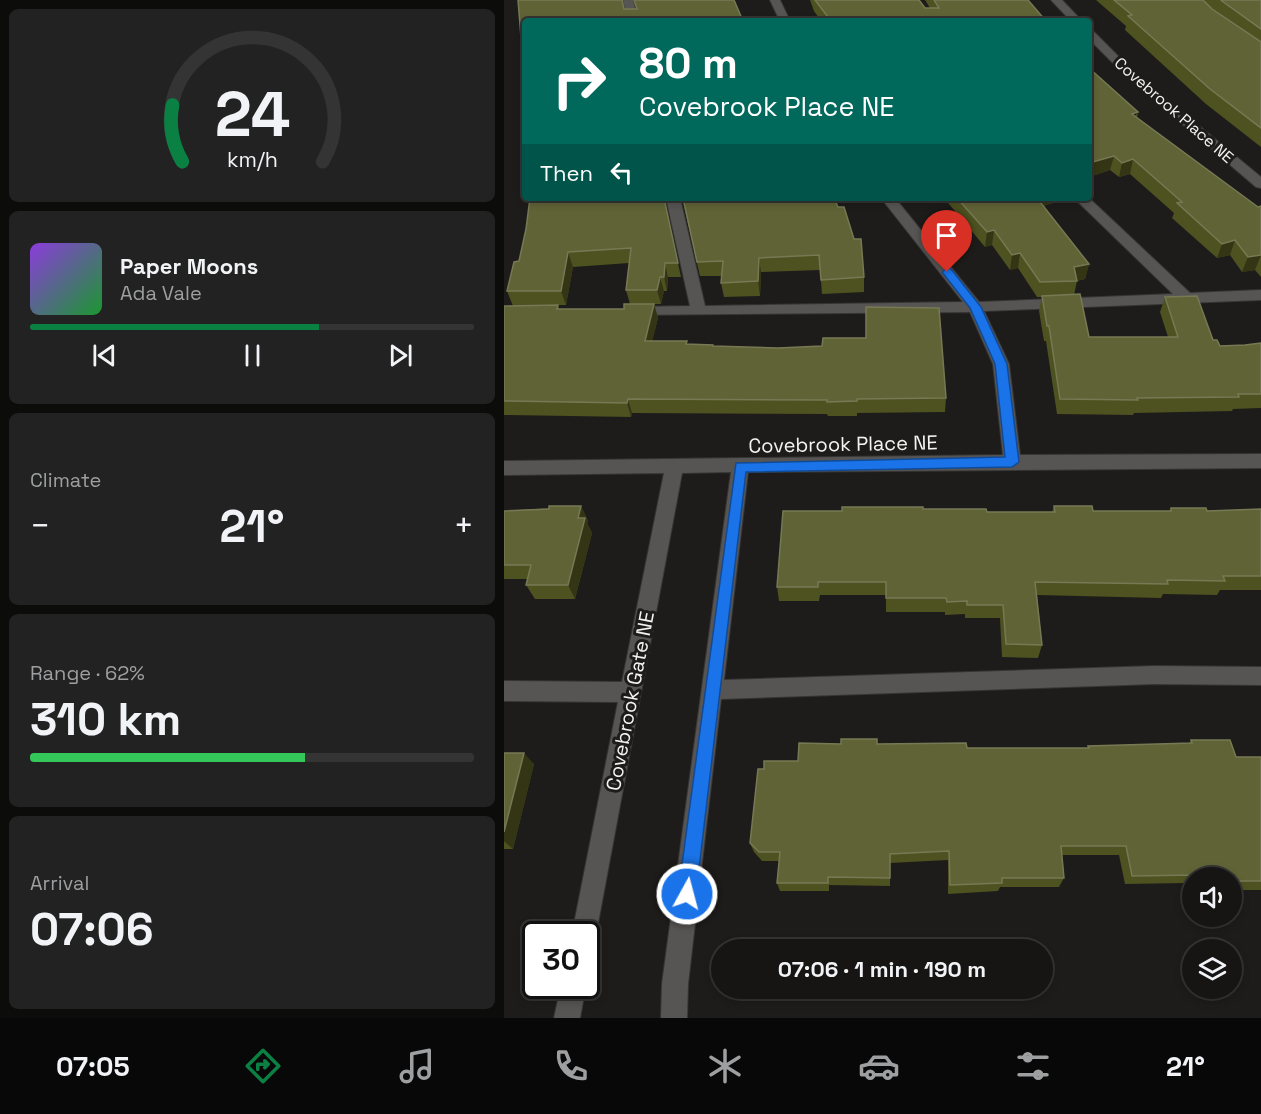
<!DOCTYPE html>
<meta charset="utf-8">
<style>
:root{--surface:#161514;--page:#232222;--text:#f1f3f6;--muted:#9e9fa0;--line:#353434;--accent:#0b8043}
body{margin:0;font-family:"Space Grotesk",sans-serif;background:var(--page);color:var(--text);height:100vh;display:flex;flex-direction:column;font-size:22px;white-space:nowrap}
*{box-sizing:border-box;margin:0}
p{font-size:20px;color:var(--muted)}
.icon{flex:none;width:33px;height:33px;fill:none;stroke:currentColor;stroke-width:2;stroke-linecap:round;stroke-linejoin:round}
.map{position:relative;flex:1;overflow:hidden}
.drawer{display:flex;flex-direction:column;gap:9px;padding:9px;background:#0c0c0b;width:504px}
.drawer>*{flex:none}
.guide{position:absolute;left:18px;top:18px;width:570px;height:183px;border-radius:6px;box-shadow:0 3px 9px #0003,0 0 0 2px var(--line);background:#00695c;color:#fff;overflow:hidden}
.controls{position:absolute;left:678px;top:867px;display:grid;gap:12px}
.controls a{display:grid;place-items:center;width:60px;height:60px;border-radius:50%;background:var(--surface);box-shadow:0 3px 9px #0003,0 0 0 2px var(--line);font-size:30px}
.speed{position:absolute;left:18px;top:921px;display:flex;gap:12px;font-size:30px;font-weight:700;text-align:center}
.speed>*{display:grid;place-content:center;width:78px;height:78px;border-radius:50%;background:var(--surface);box-shadow:0 3px 9px #0003,0 0 0 2px var(--line);line-height:1}
.speed .limit{border:3px solid #111;border-radius:9px;background:#fff;color:#111}
.pin{position:absolute;display:grid;place-items:center;width:51px;height:51px;color:#fff;margin:-62px -26px;border-radius:50% 50% 50% 0;rotate:-45deg;box-shadow:0 0 6px #0007}
.pin .icon{rotate:45deg}
.me{position:absolute;width:66px;margin:-33px;rotate:7deg;stroke-linejoin:round;filter:drop-shadow(0 0 4px #0008)}
.turn{display:flex;align-items:center;gap:21px;height:126px;padding:0 18px;font-size:27px}
.turn .icon{width:78px;height:78px;stroke-width:2.5}
.turn b{display:block;font-size:42px;line-height:51px}
.then{display:flex;align-items:center;height:57px;padding:0 18px;background:#0003;gap:12px;font-size:22px}
.big{font-size:45px;font-weight:600;line-height:1.1}
.drawer .tile{flex:1;display:flex;flex-direction:column;justify-content:center;gap:9px;min-width:0;padding:0 21px;border-radius:9px;background:var(--page)}
.drawer .dial{align-items:center;gap:0}
.dial svg{height:156px;overflow:visible;fill:none;stroke:var(--line);stroke-width:7;stroke-linecap:round;text-anchor:middle}
.dial text{fill:var(--text);stroke:none}
.song{display:flex;align-items:center;gap:18px}
.cover{width:72px;height:72px;border-radius:9px;background:linear-gradient(135deg,hsl(270 70% 55%),hsl(130 70% 35%))}
.played{height:6px;border-radius:3px;background:linear-gradient(90deg,var(--accent) 65%,var(--line) 65%)}
.keys{display:flex;justify-content:space-around;direction:ltr}
.heat{display:flex;justify-content:space-between;align-items:center;font-size:33px;direction:ltr}
.charge{height:9px;border-radius:4px;background:linear-gradient(90deg,#34c759 62%,var(--line) 0)}
.trip{position:absolute;left:207px;top:939px;width:342px;height:60px;border-radius:30px;background:var(--surface);box-shadow:0 3px 9px #0003,0 0 0 2px var(--line);font-weight:600;line-height:60px;text-align:center}
.dock{display:flex;height:96px;justify-content:space-around;align-items:center;background:#090808;color:var(--muted)}
.dock .icon{width:42px;height:42px}
.dock .current{color:var(--accent)}
.dock b{font-size:27px;color:var(--text)}
main{display:flex;flex:1;min-height:0}
.map>svg:first-child{display:block}
</style>
<main>
<section class="drawer">
<div class="tile dial"><svg viewBox="0 0 100 80">
<path d="M14 69A42 42 0 1 1 86 69"/>
<path d="M14 69A42 42 0 0 1 9 40" stroke="#0b8043"/>
<text x="50" y="56" font-size="32" font-weight="700">24</text>
<text x="50" y="72" font-size="11">km/h</text>
</svg></div>
<div class="tile">
<div class="song"><i class="cover"></i><div><b>Paper Moons</b><p>Ada Vale</p></div></div>
<div class="played"></div>
<div class="keys"><svg class="icon" aria-label="previous" viewBox="0 0 24 24"><path d="M18 5L8 12l10 7zM5 5v14"/></svg><svg class="icon" aria-label="pause" viewBox="0 0 24 24"><path d="M8 5v14M16 5v14"/></svg><svg class="icon" aria-label="next" viewBox="0 0 24 24"><path d="M6 5l10 7-10 7zM19 5v14"/></svg></div>
</div>
<div class="tile"><p>Climate</p>
<div class="heat"><a>−</a><b class="big">21°</b><a>+</a></div>
</div>
<div class="tile"><p>Range · 62%</p><b class="big">310 km</b><div class="charge"></div></div>
<div class="tile"><p>Arrival</p><b class="big">07:06</b></div>
</section>
<div class="map">
<svg width="757" height="1018" viewBox="0 0 757 1018">
<rect width="100%" height="100%" fill="#1d1c1a"/>
<g fill="none" stroke-linecap="round" stroke-linejoin="round">
<!-- minor casing -->
<g stroke="#373634" stroke-width="2">
<g id="minor">
<polygon points="119,0 129,0 134,21 124,21"/>
<polygon points="266,0 276,0 286,21 276,21"/>
<polygon points="547,0 558,0 578,21 567,21"/>
<polygon points="585,30 589,31 631,73 757,177 757,188 752,187 623,77 585,39"/>
<polygon points="162,198 176,198 201,306 459,302 377,198 391,198 475,302 669,294 570,198 585,198 686,293 757,290 757,300 480,311 505,364 516,455 757,454 757,468 244,472 220,680 651,666 757,667 757,685 651,684 217,699 184,984 183,1018 157,1018 158,984 227,472 178,473 92,934 89,943 82,945 82,934 68,934 114,702 0,701 0,681 118,682 160,473 0,475 0,461 499,455 489,364 466,312 123,315 121,312 128,307 186,306"/>
<polygon points="57,986 82,985 76,1018 50,1018"/>
</g>
</g>
<!-- minor -->
<use href="#minor" fill="#565554" fill-rule="evenodd"/>
</g>
<!-- wall -->
<g fill="#4e5120" fill-rule="evenodd">
<polygon points="306,0 415,0 421,8 426,8 421,0 524,0 542,21 317,21 310,11"/>
<polygon points="592,0 757,0 757,147 702,104 621,30 622,26"/>
<polygon points="634,112 633,118 754,207 757,206 757,277 751,270 738,272 726,255 713,258 668,218 670,213 626,174 615,177 606,170 585,177"/>
<path d="M160,198L177,277H164L163,291H160L157,304H150L154,318L148,341H183V344L210,347L442,398L441,412L353,413V416H324L323,414L128,413L127,417L0,415V306H9L3,291L15,261L22,229ZM125,263L122,290L126,304L120,309H55L54,305H62L69,267Z"/>
<polygon points="178,198 330,198 360,277 360,292 318,294 316,270 257,272 256,296 220,297 217,283 218,276 196,276"/>
<polygon points="440,198 559,198 559,200 539,206 585,264 581,279 573,281 570,295 585,337 664,337 656,312 661,297 716,346 741,345 757,343 757,408 729,409 728,411 630,413 629,415 553,414 542,341 540,341 535,311 538,297 533,297 514,268 506,270 488,245 481,247"/>
<polygon points="77,506 84,521 83,523 88,533 71,599 31,599 22,585 24,579 0,579 0,511"/>
<polygon points="550,506 589,511 665,511 667,508 703,511 757,509 757,590 716,590 713,595 659,594 657,598 533,595 538,645 534,658 498,657 496,618 461,618 461,614 441,615 441,612 382,612 382,595 316,595 315,601 275,601 273,587 338,511 419,509 483,512 548,512"/>
<polygon points="687,740 732,757 757,757 757,890 728,890 728,878 688,878 688,889 683,889 682,883 621,884 615,855 558,855 560,878 555,887 496,887 494,891 444,894 444,860 386,863 386,886 325,885 325,891 276,891 273,883 275,861 258,861 250,852 246,843 260,769 294,761 373,744 463,748 583,748 584,746 685,743"/>
<polygon points="0,753 30,764 9,849 0,849"/>
</g>
<!-- shaded-wall -->
<g fill="#333514">
<polygon points="610,156 606,170 585,177 585,163"/>
<polygon points="629,159 626,174 615,177 618,163"/>
<polygon points="530,198 559,198 559,200 528,209"/>
<polygon points="490,230 488,245 481,247 483,232"/>
<polygon points="731,240 726,255 713,258 718,244"/>
<polygon points="64,252 69,267 62,305 57,291"/>
<polygon points="516,253 514,268 506,270 508,255"/>
<polygon points="757,255 751,270 738,272 744,257"/>
<polygon points="255,258 257,272 256,296 254,281"/>
<polygon points="161,263 164,277 163,291 160,277"/>
<polygon points="585,264 581,279 573,281 570,267"/>
<polygon points="156,277 160,291 157,304 153,290"/>
<polygon points="150,304 154,318 145,355 141,341"/>
<polygon points="124,399 128,413 127,417 123,403"/>
<polygon points="77,506 84,521 83,523 88,533 71,599 64,585 74,518"/>
<polygon points="20,753 30,764 9,849 0,841 0,832"/>
</g>
<!-- building -->
<g fill="#606336" stroke="#777954" stroke-width="1.5">
<polygon points="14,0 118,0 120,9 133,9 130,0 230,0 239,21 21,21 21,87"/>
<polygon points="311,0 415,0 421,8 435,8 430,0 524,0 542,21 327,21"/>
<polygon points="610,0 699,0 708,9 757,42 757,128 706,89 624,16 628,15"/>
<polygon points="717,0 757,0 757,29 718,1"/>
<polygon points="585,68 634,112 628,114 754,207 757,206 757,255 744,257 731,240 718,244 673,203 678,202 629,159 618,163 610,156 585,163"/>
<polygon points="26,198 160,198 174,263 161,263 160,277 156,277 153,290 122,290 127,248 64,252 57,291 3,291 10,262 15,261 22,229"/>
<polygon points="179,198 330,198 334,207 340,207 350,239 357,239 360,277 317,280 315,255 255,258 254,281 217,283 219,261 193,262"/>
<polygon points="453,198 533,198 585,264 570,267 573,281 536,282 516,253 508,255 490,230 483,232"/>
<polygon points="576,294 585,337 674,337 661,297 693,296 709,340 713,340 716,346 741,345 757,343 757,394 734,394 735,397 633,398 634,400 556,399 545,326 543,326 538,296"/>
<polygon points="120,304 150,304 141,341 183,341 182,344 209,345 209,346 274,348 318,346 319,338 362,338 362,307 435,308 442,398 353,399 353,401 323,402 323,400 124,399 123,403 0,401 0,306 54,305 53,309 120,309"/>
<polygon points="45,506 77,506 74,518 81,518 64,585 22,585 27,565 0,565 0,511 45,509"/>
<polygon points="550,506 588,506 589,511 667,511 667,508 702,508 703,511 757,509 757,576 719,576 721,581 663,580 664,584 531,582 538,645 502,644 499,605 463,605 463,601 443,602 442,598 382,598 382,582 314,582 314,587 273,587 279,511 338,511 338,507 419,507 419,509 482,509 483,512 551,512"/>
<polygon points="337,739 373,739 373,744 462,743 463,748 585,748 584,746 688,743 687,740 726,740 732,757 757,757 757,881 728,881 728,878 692,878 691,875 628,876 622,846 557,846 560,878 498,878 498,883 446,885 445,851 386,854 386,878 324,877 324,883 273,883 276,852 255,852 246,843 254,769 260,769 260,761 294,761 295,743 337,744"/>
<polygon points="0,753 20,753 0,832"/>
</g>
<!-- route -->
<polygon fill="#1a73e8" stroke="#114b97" stroke-width="1.5" points="443,268 447,269 477,307 503,364 515,462 508,467 242,472 192,894 189,900 183,903 177,900 174,894 232,463 501,457 491,364 466,308 438,272"/>
<g text-anchor="middle" dominant-baseline="central" stroke-width="6" stroke-linejoin="round" paint-order="stroke">
<!-- far-street labels -->
<g font-size="16" fill="#f3f3f1" stroke="#1d1c1a">
<text transform="translate(670 110) rotate(41)">Covebrook Place NE</text>
</g>
<!-- street labels -->
<g font-size="20" fill="#f3f3f1" stroke="#1d1c1a">
<text transform="translate(339 444) rotate(-1)">Covebrook Place NE</text>
<text transform="translate(126 701) rotate(-79)">Covebrook Gate NE</text>
</g>
</g>
</svg>
<div class="controls">
<a><svg class="icon" aria-label="sound" viewBox="0 0 24 24"><path d="M4 9h4l5-4v14l-5-4H4zM17 9q2 3 0 6"/></svg></a>
<a><svg class="icon" aria-label="layers" viewBox="0 0 24 24"><path d="M12 4l9 5-9 5-9-5zM3 14l9 5 9-5"/></svg></a>
</div>
<div class="speed"><div class="limit">30</div></div>
<div class="pin" style="left:443px;top:272px;background:#d93025"><svg class="icon" aria-label="arrive" viewBox="0 0 24 24"><path d="M6 21V4h12l-3 4 3 4H6"/></svg></div>
<svg class="me" style="left:183px;top:894px" viewBox="-20 -20 40 40"><circle r="17" fill="#1a73e8" stroke="#fff" stroke-width="3"/><path d="M0-11L8 9 0 5-8 9z" fill="#fff"/></svg>
<div class="trip">07:06 · 1 min · 190 m</div>
<div class="guide">
<div class="turn"><svg class="icon" aria-label="right" viewBox="0 0 24 24"><path d="M7 20v-9h11M14 6l5 5-5 5"/></svg><div><b>80 m</b>Covebrook Place NE</div></div>
<div class="then">Then<svg class="icon" aria-label="left" viewBox="0 0 24 24"><path d="M17 20v-9H6M10 6l-5 5 5 5"/></svg></div>
</div>
</div>
</main>
<nav class="dock">
<b>07:05</b>
<svg class="icon current" aria-label="directions" viewBox="0 0 24 24"><path d="M12 3l9 9-9 9-9-9zM9 14v-3h6M13 9l2 2-2 2"/></svg>
<svg class="icon" aria-label="music" viewBox="0 0 24 24"><path d="M9 18V5l10-2v13"/><circle cx="6" cy="18" r="3"/><circle cx="16" cy="16" r="3"/></svg>
<svg class="icon" aria-label="phone" viewBox="0 0 24 24"><path d="M5 4h4l2 5-3 2q2 4 5 5l2-3 5 2v4C11 20 4 13 5 4z"/></svg>
<svg class="icon" aria-label="climate" viewBox="0 0 24 24"><path d="M12 3v18M4 7l16 10M4 17L20 7"/></svg>
<svg class="icon" aria-label="car" viewBox="0 0 24 24"><path d="M5 17H2v-5l4-1 3-4h7l3 4 3 1v5h-3M9 17h6M6 11h13"/><circle cx="7" cy="17" r="2"/><circle cx="17" cy="17" r="2"/></svg>
<svg class="icon" aria-label="filters" viewBox="0 0 24 24"><path d="M4 7h16M4 17h16"/><circle cx="9" cy="7" r="2"/><circle cx="15" cy="17" r="2"/></svg>
<b>21°</b>
</nav>
